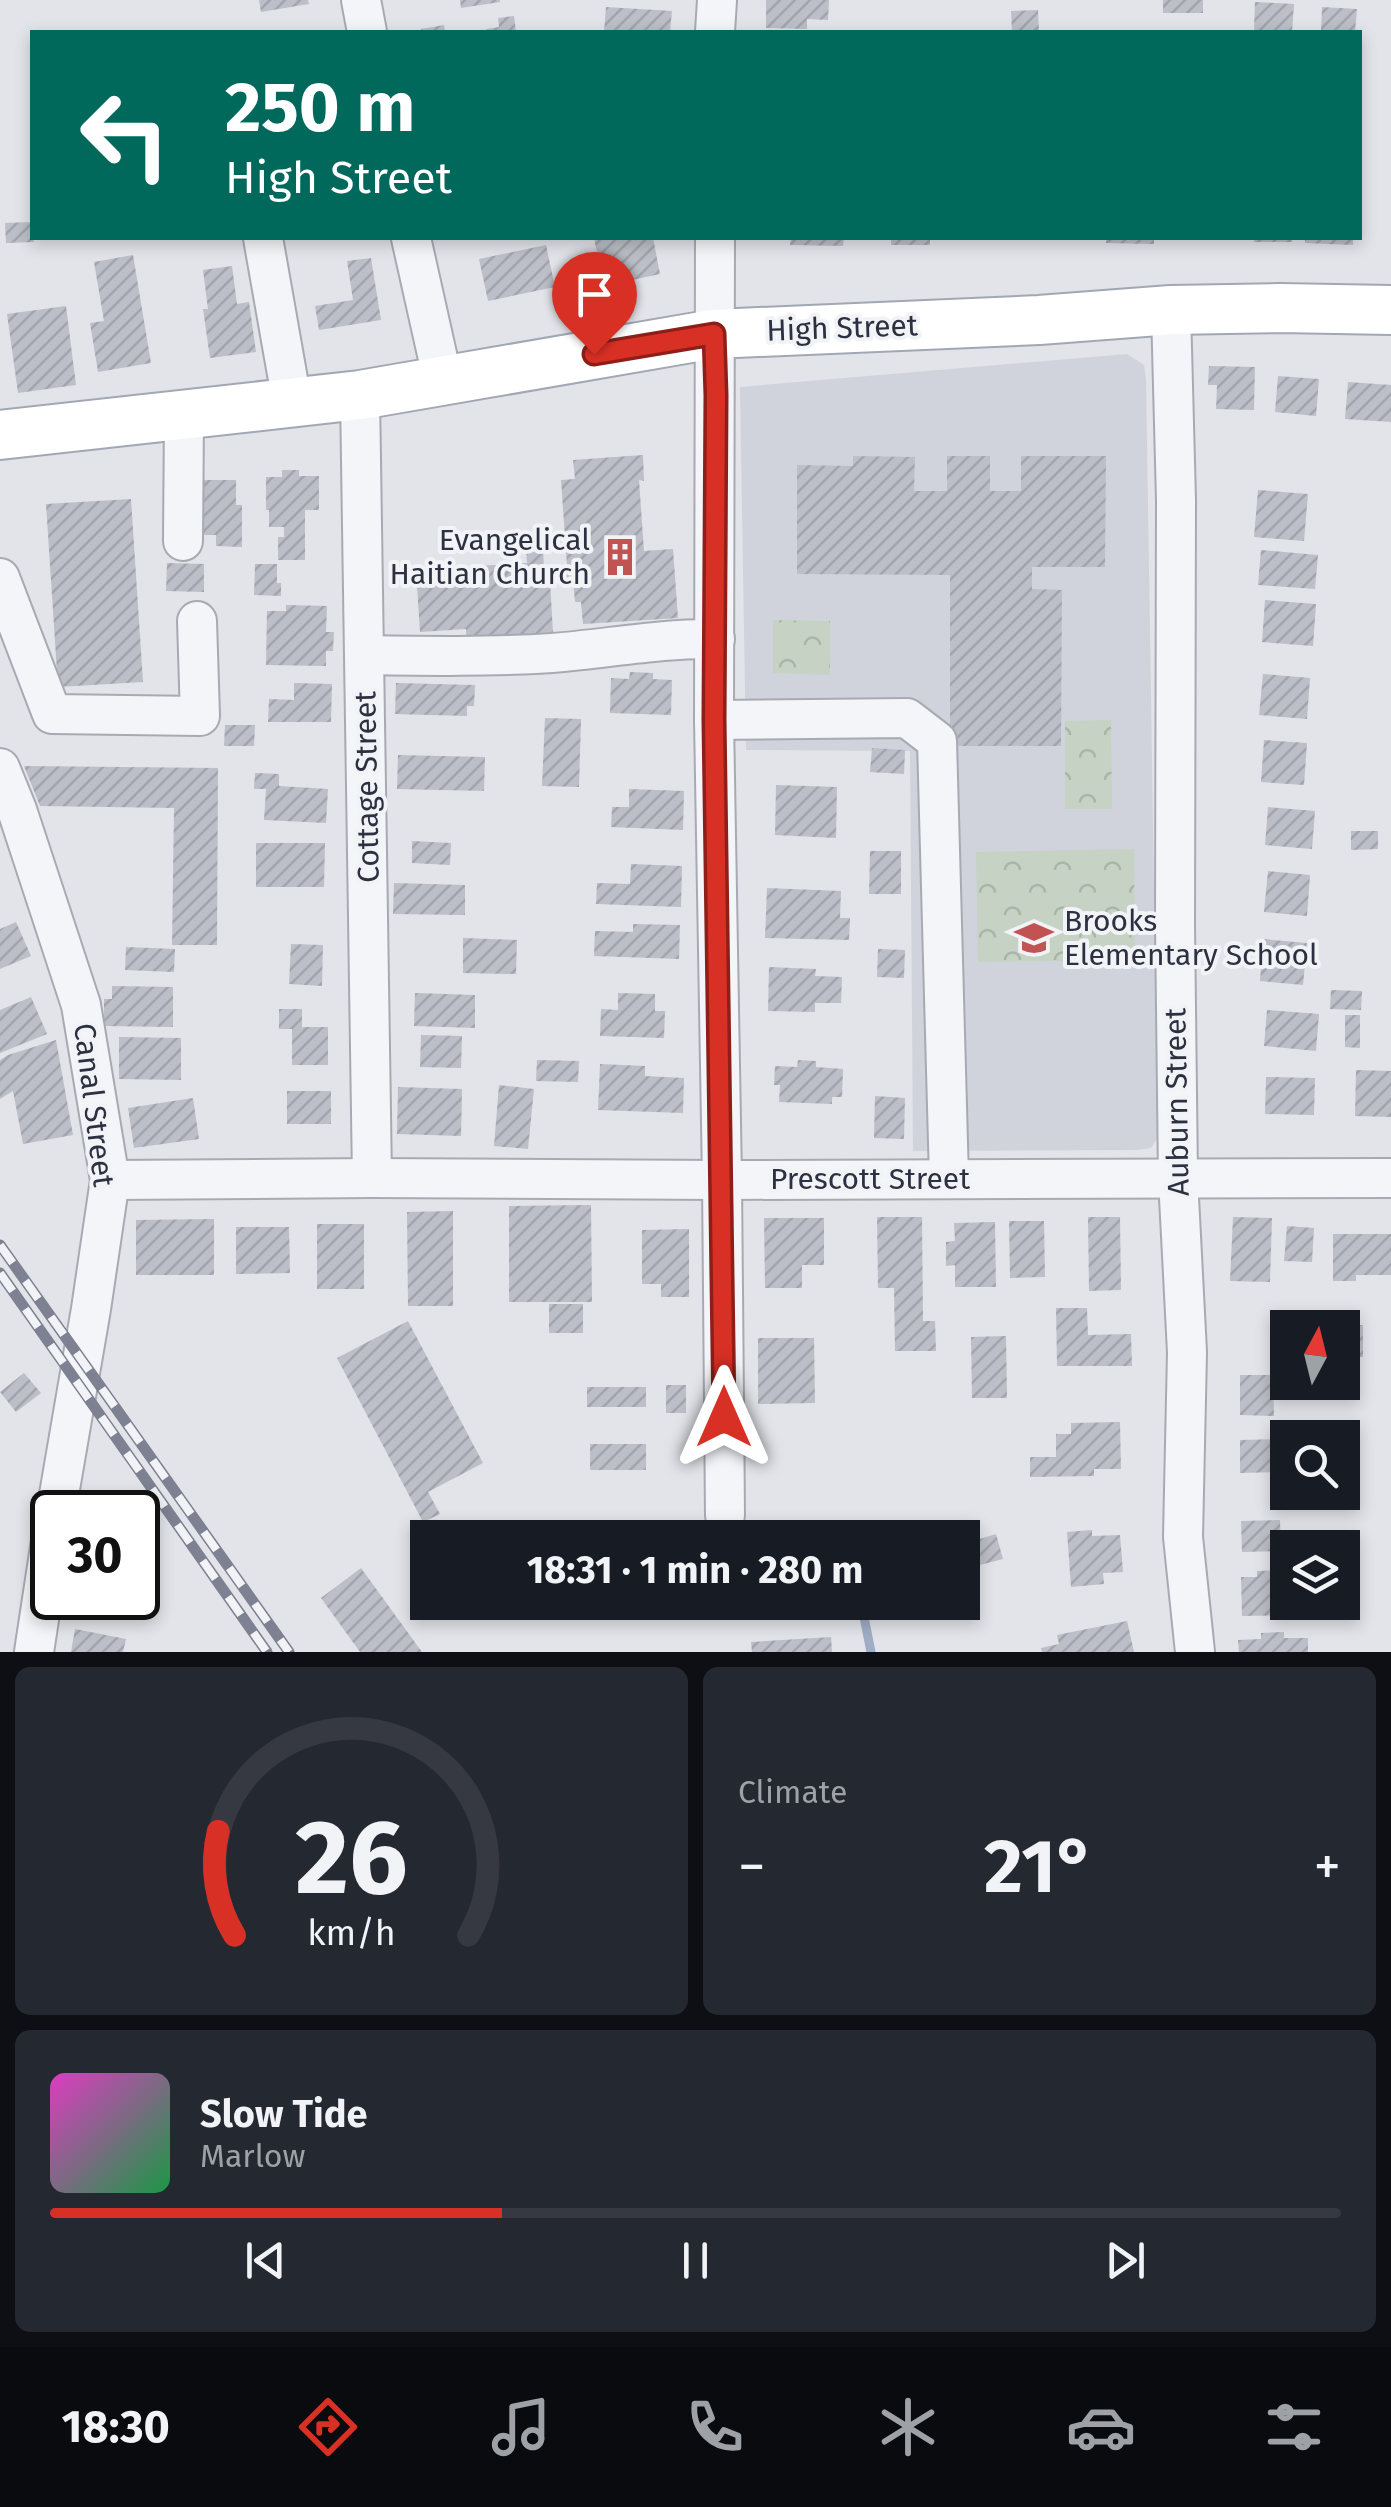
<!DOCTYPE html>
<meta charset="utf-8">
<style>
:root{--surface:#171b24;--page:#242831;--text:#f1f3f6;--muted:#9ea1a6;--line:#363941;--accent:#d93025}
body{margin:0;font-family:"Fira Sans",sans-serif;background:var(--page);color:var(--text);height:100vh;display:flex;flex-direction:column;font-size:38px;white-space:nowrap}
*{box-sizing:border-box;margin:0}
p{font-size:32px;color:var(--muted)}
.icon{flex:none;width:55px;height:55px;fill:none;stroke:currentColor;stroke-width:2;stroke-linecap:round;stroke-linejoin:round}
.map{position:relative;height:1652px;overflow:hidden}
.panel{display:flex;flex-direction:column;gap:15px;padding:15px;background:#0d0f14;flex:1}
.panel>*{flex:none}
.hud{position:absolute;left:30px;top:30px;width:1332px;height:210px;border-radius:0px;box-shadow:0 5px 15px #0003;background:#00695c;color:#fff;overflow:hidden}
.needle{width:65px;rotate:7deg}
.buttons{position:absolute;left:1270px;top:1310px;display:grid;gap:20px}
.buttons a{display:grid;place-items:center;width:90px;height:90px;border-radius:0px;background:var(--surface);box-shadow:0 5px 15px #0003;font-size:50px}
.speed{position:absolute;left:30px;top:1490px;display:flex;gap:20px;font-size:50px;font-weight:700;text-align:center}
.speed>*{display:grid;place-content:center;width:130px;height:130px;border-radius:50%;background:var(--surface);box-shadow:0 5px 15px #0003;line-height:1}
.speed .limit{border:5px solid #111;border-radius:15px;background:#fff;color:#111}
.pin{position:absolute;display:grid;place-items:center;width:85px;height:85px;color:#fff;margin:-102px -42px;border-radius:50% 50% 50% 0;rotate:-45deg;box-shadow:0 0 10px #0007}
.pin .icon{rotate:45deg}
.me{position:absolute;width:110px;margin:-55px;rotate:0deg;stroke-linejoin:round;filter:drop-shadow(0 0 8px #0008)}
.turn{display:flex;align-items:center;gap:35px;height:210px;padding:0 30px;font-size:45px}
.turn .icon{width:130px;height:130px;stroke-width:2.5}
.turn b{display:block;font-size:70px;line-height:85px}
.big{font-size:75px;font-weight:700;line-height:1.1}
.panel .card{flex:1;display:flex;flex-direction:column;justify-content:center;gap:15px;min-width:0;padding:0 35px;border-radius:15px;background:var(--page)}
.panel .dial{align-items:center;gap:0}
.dial svg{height:260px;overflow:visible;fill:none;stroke:var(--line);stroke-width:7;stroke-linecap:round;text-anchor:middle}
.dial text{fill:var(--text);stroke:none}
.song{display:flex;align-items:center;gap:30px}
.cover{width:120px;height:120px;border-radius:15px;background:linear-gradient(135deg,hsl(310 70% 55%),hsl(140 70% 35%))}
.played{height:10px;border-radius:5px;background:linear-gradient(90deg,var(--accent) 35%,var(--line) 35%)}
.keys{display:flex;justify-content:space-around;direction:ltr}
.heat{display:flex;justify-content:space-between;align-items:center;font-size:55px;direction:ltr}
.panel .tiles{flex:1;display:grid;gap:15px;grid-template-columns:1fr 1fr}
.card:last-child{grid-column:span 2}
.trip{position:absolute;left:410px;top:1520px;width:570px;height:100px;border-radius:0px;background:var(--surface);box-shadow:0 5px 15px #0003;font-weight:700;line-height:100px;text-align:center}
.tab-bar{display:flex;height:160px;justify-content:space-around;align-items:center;background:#090b0e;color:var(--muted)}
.tab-bar .icon{width:70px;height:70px}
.tab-bar .current{color:var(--accent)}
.tab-bar b{font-size:45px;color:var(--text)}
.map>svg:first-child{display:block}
</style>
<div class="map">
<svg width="1391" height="1652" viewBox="0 0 1391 1652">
<defs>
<pattern id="park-crowns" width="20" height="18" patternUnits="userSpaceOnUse" patternTransform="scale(2.5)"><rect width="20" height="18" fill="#c5d2c4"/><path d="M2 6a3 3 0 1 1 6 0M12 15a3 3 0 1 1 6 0" fill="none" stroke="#a9b5a9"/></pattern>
<pattern id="building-hatch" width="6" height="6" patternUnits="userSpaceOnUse" patternTransform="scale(2.5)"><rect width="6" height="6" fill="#bdbfc8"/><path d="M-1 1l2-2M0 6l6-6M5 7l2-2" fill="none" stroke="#a3a4ad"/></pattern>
</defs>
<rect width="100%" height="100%" fill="#e2e4e9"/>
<!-- built -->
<polygon fill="#d0d3db" points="1127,354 1144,365 1146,379 1158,1137 1151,1148 1138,1150 913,1151 910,751 746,750 740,387"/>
<!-- park -->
<g fill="url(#park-crowns)">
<polygon points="773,620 830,621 830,675 773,673"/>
<polygon points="1111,720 1112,809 1065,809 1065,721"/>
<polygon points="1134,849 1135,960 978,962 976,852"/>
</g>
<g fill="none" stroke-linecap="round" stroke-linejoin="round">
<!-- stream -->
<polyline stroke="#a0adc6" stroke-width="9" points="861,1602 871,1652"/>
</g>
<!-- building -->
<g fill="url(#building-hatch)">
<polygon points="259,0 308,0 309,4 261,12"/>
<polygon points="460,0 500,0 500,2 461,8"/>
<polygon points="766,0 829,0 828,20 807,19 807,29 766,28"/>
<rect x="1163" y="0" width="40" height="13"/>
<polygon points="1255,2 1294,4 1292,32 1254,32"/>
<polygon points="606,7 672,11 670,32 604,32"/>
<polygon points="1322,7 1357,9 1355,32 1321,32"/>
<polygon points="1038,10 1039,32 1012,32 1011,11"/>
<polygon points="514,16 516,32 486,32 486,29 499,27 498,18"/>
<polygon points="444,25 445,32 421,32 421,29"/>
<polygon points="32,222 34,242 6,243 5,223"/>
<polygon points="594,238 653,238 660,274 604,286"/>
<polygon points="791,238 844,238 843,246 790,245"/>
<rect x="891" y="238" width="39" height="7"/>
<polygon points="1106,238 1154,238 1154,244 1106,243"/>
<rect x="1254" y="238" width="38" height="4"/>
<polygon points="1305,238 1353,238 1353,245 1305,243"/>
<polygon points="546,245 555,287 488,301 479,259"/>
<polygon points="133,255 151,363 98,372 90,323 104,321 94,262"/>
<polygon points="371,258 381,320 319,330 315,306 353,300 347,261"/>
<polygon points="232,266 237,304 249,302 256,352 210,358 203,309 208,309 203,270"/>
<polygon points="66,306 76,385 18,393 7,314"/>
<polygon points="1209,366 1255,367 1254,410 1216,409 1217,385 1208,385"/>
<polygon points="1278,376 1319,379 1316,416 1275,412"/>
<polygon points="1348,382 1391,385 1391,422 1345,419"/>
<polygon points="643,455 644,481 639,480 644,551 673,549 678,618 583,624 581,602 575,602 573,581 550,582 553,632 524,634 525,644 467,648 466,629 420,632 416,570 527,563 526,550 543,549 544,567 567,565 561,480 575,479 573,460"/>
<polygon points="853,456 915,457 914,491 947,491 947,456 990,456 990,491 1021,491 1021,456 1106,456 1105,567 1032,567 1032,589 1062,590 1061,746 950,746 950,575 797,574 797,465 853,466"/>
<polygon points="282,470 299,470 299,476 319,476 319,510 305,510 305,560 278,560 278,537 284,537 284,527 269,527 269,510 266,510 266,477 282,477"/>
<polygon points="192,480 236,480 236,505 242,505 242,547 216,546 216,535 191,535"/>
<polygon points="1258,490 1308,494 1304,541 1254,537"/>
<polygon points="131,499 143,682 58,687 46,504"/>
<polygon points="1261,550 1318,555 1315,589 1258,585"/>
<polygon points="167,563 204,564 204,592 166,591"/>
<polygon points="255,564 277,564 277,583 281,583 281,596 254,595"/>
<polygon points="1265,600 1316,604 1313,646 1262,642"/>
<polygon points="286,605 327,606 326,632 334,632 333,651 326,651 326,666 266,665 267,611 286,611"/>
<polygon points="630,672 653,673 653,679 672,680 671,715 610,713 611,678 629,679"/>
<polygon points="1263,674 1310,678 1307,719 1259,715"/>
<polygon points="294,683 332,684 331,722 268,722 269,699 294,700"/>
<polygon points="396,683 475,685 474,706 467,706 467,716 395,714"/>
<polygon points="545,718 581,719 579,787 542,786"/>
<polygon points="225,725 255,725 254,746 224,746"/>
<polygon points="1264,740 1307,743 1304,785 1261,782"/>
<polygon points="872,748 905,750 904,774 870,772"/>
<polygon points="398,755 485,757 484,791 397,789"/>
<polygon points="24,766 218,768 217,945 172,945 174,808 40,806"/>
<polygon points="255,773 279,774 279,786 328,789 326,823 264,820 266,789 254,789"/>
<polygon points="776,785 837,787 836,838 775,835"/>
<polygon points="629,789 684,791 683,830 611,827 612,807 629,807"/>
<polygon points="1268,807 1315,811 1312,849 1265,845"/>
<polygon points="1351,831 1378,831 1378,849 1351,850"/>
<polygon points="412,841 451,843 450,865 412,863"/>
<polygon points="256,843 325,843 324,887 256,887"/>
<polygon points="870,851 901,851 901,894 869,894"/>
<polygon points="631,864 682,866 681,907 596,904 597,883 630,884"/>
<polygon points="1268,871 1310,875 1307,916 1264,912"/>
<polygon points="394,883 465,885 465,915 393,914"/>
<polygon points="767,888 841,891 840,918 850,918 849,940 765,938"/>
<polygon points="16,922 31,956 0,969 0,929"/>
<polygon points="633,924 680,925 679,959 594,956 595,931 633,932"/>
<polygon points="463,938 517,940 516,974 463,973"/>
<polygon points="1263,939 1307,943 1303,985 1260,981"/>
<polygon points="291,944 323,945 322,986 289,984"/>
<polygon points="126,947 175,949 174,972 125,970"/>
<polygon points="878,949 905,950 904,978 877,977"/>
<polygon points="769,967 816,969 815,976 842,977 841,1003 815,1003 815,1012 768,1011"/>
<polygon points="112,986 173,987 173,1027 104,1026 104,999 112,999"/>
<polygon points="1331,990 1362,991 1361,1010 1330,1009"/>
<polygon points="415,993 475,995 475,1028 414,1026"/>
<polygon points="618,993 655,994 655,1011 665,1011 664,1038 600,1036 601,1009 618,1010"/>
<polygon points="31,997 47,1034 0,1053 0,1010"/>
<polygon points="279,1009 302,1009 302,1027 328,1027 328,1065 292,1065 292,1029 279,1029"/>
<polygon points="1267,1010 1319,1014 1316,1051 1264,1046"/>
<polygon points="1345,1015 1360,1015 1360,1048 1345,1047"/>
<polygon points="421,1035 462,1036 461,1068 420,1067"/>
<polygon points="119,1037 181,1038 181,1080 119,1079"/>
<polygon points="56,1040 73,1135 23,1144 13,1091 0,1099 0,1060 8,1055"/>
<polygon points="537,1060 579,1061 578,1082 536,1081"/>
<polygon points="798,1060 816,1061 816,1067 843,1069 842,1097 832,1097 832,1104 779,1102 780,1085 774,1085 775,1066 797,1067"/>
<polygon points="600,1064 645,1066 645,1076 684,1078 683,1113 598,1110"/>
<polygon points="1356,1070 1391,1071 1391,1117 1355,1116"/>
<polygon points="1266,1077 1315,1078 1314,1115 1265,1114"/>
<polygon points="499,1085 534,1089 528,1149 494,1146"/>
<polygon points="398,1087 462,1089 461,1136 397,1134"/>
<rect x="287" y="1091" width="44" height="33"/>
<polygon points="875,1096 905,1098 904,1139 874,1138"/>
<polygon points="193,1098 199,1139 134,1148 128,1108"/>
<polygon points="591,1205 592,1302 509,1302 509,1206"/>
<polygon points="453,1211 453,1306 408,1306 407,1212"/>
<polygon points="877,1217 922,1217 923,1321 935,1321 936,1351 895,1351 894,1288 878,1288"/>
<polygon points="1088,1217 1120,1217 1121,1290 1089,1291"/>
<polygon points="1233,1217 1272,1218 1270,1282 1230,1281"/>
<polygon points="764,1218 824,1218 824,1265 802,1265 802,1288 765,1288"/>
<polygon points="214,1219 214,1275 136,1275 136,1220"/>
<polygon points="1009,1221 1044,1221 1045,1277 1010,1278"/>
<polygon points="995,1222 996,1287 955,1287 955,1265 946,1266 946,1242 955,1241 954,1223"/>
<rect x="317" y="1224" width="47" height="65"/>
<polygon points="1287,1226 1314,1228 1312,1262 1284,1261"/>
<polygon points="236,1227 289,1227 290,1273 236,1274"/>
<polygon points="689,1229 689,1297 661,1297 661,1284 642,1284 642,1230"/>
<polygon points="1333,1234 1391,1234 1391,1275 1356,1275 1356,1281 1333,1281"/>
<rect x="549" y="1304" width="34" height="29"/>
<polygon points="1056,1308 1087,1308 1088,1335 1131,1334 1132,1366 1057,1366"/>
<polygon points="1281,1313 1317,1315 1316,1328 1288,1328 1288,1350 1280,1350"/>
<polygon points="408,1321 483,1463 428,1492 440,1514 423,1522 337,1358"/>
<rect x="1342" y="1325" width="21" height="32"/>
<polygon points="1006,1336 1007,1398 972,1398 971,1337"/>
<polygon points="758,1338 814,1338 815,1403 758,1404"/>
<polygon points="24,1373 41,1393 16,1412 0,1392"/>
<polygon points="1240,1375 1273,1375 1274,1416 1240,1415"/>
<rect x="666" y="1385" width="20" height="28"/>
<rect x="587" y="1387" width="59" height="20"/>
<polygon points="1120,1422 1121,1469 1094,1469 1094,1476 1030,1477 1030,1457 1056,1457 1056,1434 1071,1434 1071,1423"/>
<polygon points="1286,1439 1286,1472 1240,1473 1240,1440"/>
<rect x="590" y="1444" width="56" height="26"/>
<polygon points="117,1497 129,1512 97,1512"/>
<polygon points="1280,1520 1281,1551 1242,1552 1241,1521"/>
<polygon points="1092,1530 1092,1536 1120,1535 1123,1572 1103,1573 1104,1584 1071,1587 1067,1532"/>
<polygon points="996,1534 1003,1559 976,1566 970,1542"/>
<polygon points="361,1568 422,1652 360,1652 321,1598"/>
<polygon points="1284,1570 1284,1576 1288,1576 1288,1602 1307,1602 1308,1615 1242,1616 1241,1577 1257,1577 1257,1571"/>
<polygon points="1127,1621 1134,1652 1042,1652 1041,1648 1059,1644 1057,1635"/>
<polygon points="75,1629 126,1639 123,1652 71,1652"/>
<polygon points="1284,1632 1284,1638 1308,1638 1308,1652 1239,1652 1238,1640 1261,1639 1261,1633"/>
<polygon points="831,1637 832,1652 752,1652 751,1642"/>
</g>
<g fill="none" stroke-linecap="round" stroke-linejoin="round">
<!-- minor casing -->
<g stroke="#a8aab3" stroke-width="42">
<g id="minor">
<polyline points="361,0 367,32"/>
<polyline points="715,32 717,0"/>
<polyline points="263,238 292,402"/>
<polyline points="411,238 443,381"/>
<polyline points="715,238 714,720 722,1180 725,1515"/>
<polyline points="1171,310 1176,500 1175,924 1178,1178 1187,1352 1183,1537 1195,1652"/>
<polyline points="360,395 372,1178"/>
<polyline points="183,541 184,416"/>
<polyline points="0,578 52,714 200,716 197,621"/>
<path d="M365,655C427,656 490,657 552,653C606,649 660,638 715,639"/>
<polyline points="714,720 907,718 937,741 949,1179"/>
<polyline points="0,768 17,810 81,1005 110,1180 91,1309 56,1512"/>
<polyline points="110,1180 372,1178 722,1180 1391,1178"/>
<polyline points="34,1652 52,1534"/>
</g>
</g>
<!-- major casing -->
<g stroke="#a2a7b4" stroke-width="52">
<polyline id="major" points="0,435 360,395 714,334 1039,320 1171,310 1280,308 1391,310"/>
</g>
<!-- minor -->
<use href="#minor" stroke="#f4f5f8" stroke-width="38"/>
<!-- major -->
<use href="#major" stroke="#fff" stroke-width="48"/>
<!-- rail casing -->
<g stroke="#7d8191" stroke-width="11">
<g id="rail">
<polyline points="0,1245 289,1652"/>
<polyline points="0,1273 267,1652"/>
</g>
</g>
<!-- rail -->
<use href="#rail" stroke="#f2f3f7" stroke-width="8" stroke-dasharray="22" stroke-linecap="butt"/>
</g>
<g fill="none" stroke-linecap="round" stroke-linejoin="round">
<!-- route casing -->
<g stroke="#8d1f18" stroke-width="25">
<polyline id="route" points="594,354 714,334 716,395 714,720 724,1417"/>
</g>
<!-- route -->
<use href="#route" stroke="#d93025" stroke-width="18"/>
</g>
<!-- icons -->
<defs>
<g id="building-bare" transform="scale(3)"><path d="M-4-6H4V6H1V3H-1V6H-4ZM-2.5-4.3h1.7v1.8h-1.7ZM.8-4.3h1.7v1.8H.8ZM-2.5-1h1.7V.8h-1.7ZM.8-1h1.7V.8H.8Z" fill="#c25353" stroke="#f2f3f7" stroke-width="2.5" paint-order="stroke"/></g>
<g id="school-bare" transform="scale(3)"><path d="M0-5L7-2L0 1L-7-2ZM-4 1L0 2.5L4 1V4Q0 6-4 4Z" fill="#c25353" stroke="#f2f3f7" stroke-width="2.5" paint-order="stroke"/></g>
</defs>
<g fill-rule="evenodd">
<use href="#building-bare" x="620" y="557"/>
<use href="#school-bare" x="1034" y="938"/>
</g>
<g text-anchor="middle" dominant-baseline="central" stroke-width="8" stroke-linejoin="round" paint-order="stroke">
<!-- street labels -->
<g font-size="30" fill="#2c3040" stroke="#f2f3f7">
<text transform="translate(842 328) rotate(-2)">High Street</text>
<text transform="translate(367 787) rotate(-91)">Cottage Street</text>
<text transform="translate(1177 1102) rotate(-91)">Auburn Street</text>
<text transform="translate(94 1105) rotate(83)">Canal Street</text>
<text x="870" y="1179">Prescott Street</text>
</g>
<!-- poi labels -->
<g font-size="30" fill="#2c3040" stroke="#f2f3f7" text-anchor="end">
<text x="590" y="540">Evangelical<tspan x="590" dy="34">Haitian Church</tspan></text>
<text x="1064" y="921" text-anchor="start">Brooks<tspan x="1064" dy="34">Elementary School</tspan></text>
</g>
</g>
</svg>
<div class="buttons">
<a><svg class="needle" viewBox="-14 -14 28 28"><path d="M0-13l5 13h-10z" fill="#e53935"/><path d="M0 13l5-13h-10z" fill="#9ea1a6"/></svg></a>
<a><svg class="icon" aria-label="search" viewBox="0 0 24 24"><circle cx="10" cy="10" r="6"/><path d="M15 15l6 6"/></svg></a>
<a><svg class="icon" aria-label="layers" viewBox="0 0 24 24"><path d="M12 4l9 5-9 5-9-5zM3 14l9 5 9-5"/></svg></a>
</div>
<div class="speed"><div class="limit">30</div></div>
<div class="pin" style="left:594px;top:354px;background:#d93025"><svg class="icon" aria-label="arrive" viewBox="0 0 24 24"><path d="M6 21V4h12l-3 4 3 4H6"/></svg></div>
<svg class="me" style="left:724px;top:1417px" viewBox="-20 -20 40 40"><path d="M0-17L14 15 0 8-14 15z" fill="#d93025" stroke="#fff" stroke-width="4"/></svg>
<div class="trip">18:31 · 1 min · 280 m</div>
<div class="hud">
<div class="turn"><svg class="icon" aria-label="left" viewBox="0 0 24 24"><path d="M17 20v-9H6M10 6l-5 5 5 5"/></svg><div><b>250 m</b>High Street</div></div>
</div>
</div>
<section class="panel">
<div class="tiles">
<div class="card dial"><svg viewBox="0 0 100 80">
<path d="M14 69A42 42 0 1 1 86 69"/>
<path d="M14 69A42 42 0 0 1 9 37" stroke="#d93025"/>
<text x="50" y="56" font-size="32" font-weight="700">26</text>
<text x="50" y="72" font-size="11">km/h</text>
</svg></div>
<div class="card"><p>Climate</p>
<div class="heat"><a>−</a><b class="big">21°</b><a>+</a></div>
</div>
<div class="card">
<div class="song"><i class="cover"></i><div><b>Slow Tide</b><p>Marlow</p></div></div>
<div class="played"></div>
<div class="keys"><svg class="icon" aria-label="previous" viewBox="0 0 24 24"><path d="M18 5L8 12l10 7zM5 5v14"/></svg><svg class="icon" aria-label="pause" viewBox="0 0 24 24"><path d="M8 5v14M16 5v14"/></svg><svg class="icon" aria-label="next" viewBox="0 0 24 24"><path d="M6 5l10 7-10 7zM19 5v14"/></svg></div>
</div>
</div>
</section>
<nav class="tab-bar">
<b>18:30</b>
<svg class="icon current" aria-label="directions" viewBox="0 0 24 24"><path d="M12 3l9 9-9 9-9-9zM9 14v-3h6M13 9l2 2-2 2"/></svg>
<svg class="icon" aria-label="music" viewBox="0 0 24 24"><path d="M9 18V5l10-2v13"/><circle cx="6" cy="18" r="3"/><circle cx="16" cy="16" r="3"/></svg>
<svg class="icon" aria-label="phone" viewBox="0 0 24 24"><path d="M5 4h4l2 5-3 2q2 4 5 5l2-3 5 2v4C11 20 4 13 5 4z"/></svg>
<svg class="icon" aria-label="climate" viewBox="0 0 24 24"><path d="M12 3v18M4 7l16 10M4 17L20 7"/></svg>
<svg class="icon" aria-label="car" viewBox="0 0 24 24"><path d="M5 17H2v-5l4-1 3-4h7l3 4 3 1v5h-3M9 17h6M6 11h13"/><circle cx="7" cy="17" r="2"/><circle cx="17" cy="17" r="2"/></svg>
<svg class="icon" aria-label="filters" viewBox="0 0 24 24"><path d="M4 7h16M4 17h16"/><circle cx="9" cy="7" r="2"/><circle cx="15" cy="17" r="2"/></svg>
</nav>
